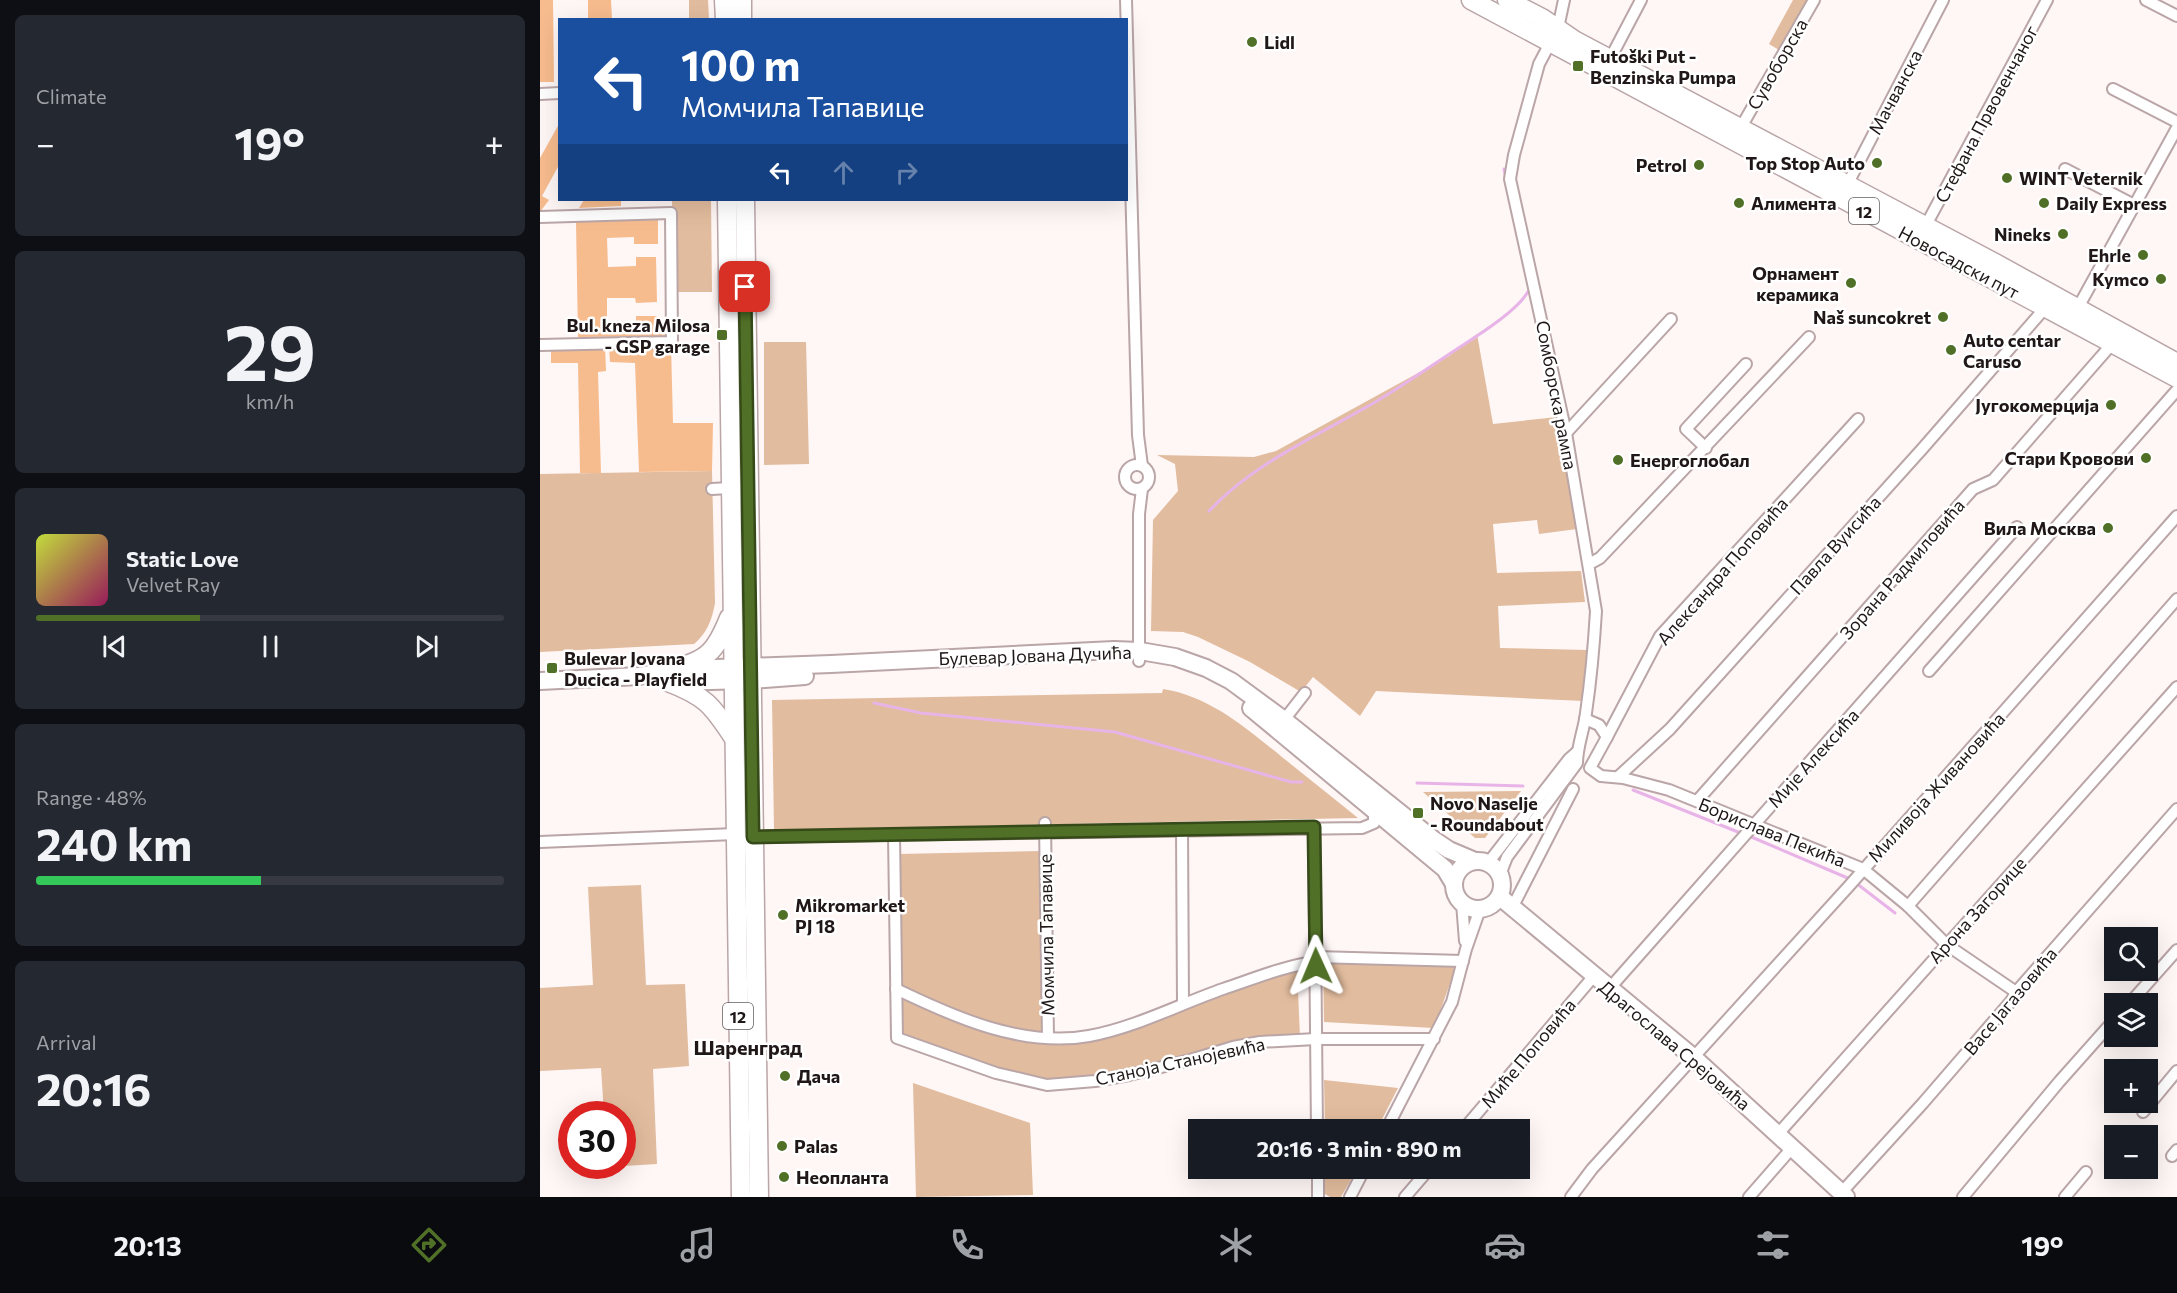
<!DOCTYPE html>
<meta charset="utf-8">
<style>
:root{--surface:#171b24;--page:#242831;--text:#f1f3f6;--muted:#9ea1a6;--line:#363941;--accent:#517027}
body{margin:0;font-family:Commissioner,sans-serif;background:var(--page);color:var(--text);height:100vh;display:flex;flex-direction:column;font-size:22px;white-space:nowrap}
*{box-sizing:border-box;margin:0}
p{font-size:20px;color:var(--muted)}
.icon{flex:none;width:33px;height:33px;fill:none;stroke:currentColor;stroke-width:2;stroke-linecap:round;stroke-linejoin:round}
.map{position:relative;flex:1;overflow:hidden}
.drawer{display:flex;flex-direction:column;gap:15px;padding:15px;background:#0d0f14;width:540px}
.drawer>*{flex:none}
.hud{position:absolute;left:18px;top:18px;width:570px;height:183px;border-radius:0px;box-shadow:0 6px 24px #0002;background:#1a4fa0;color:#fff;overflow:hidden}
.fabs{position:absolute;left:1564px;top:927px;display:grid;gap:12px}
.fabs a{display:grid;place-items:center;width:54px;height:54px;border-radius:0px;background:var(--surface);box-shadow:0 6px 24px #0002;font-size:30px}
.speed{position:absolute;left:18px;top:1101px;display:flex;gap:12px;font-size:30px;font-weight:700;text-align:center}
.speed>*{display:grid;place-content:center;width:78px;height:78px;border-radius:50%;background:var(--surface);box-shadow:0 6px 24px #0002;line-height:1}
.speed .limit{border:9px solid #d22;background:#fff;color:#111}
.pin{position:absolute;display:grid;place-items:center;width:51px;height:51px;color:#fff;margin:-26px;border-radius:12px;box-shadow:0 3px 9px #0006}
.me{position:absolute;width:66px;margin:-33px;rotate:359deg;stroke-linejoin:round;filter:drop-shadow(0 0 4px #0008)}
.turn{display:flex;align-items:center;gap:21px;height:126px;padding:0 24px;font-size:27px}
.turn .icon{width:78px;height:78px;stroke-width:2.5}
.turn b{display:block;font-size:42px;line-height:51px}
.lanes{display:flex;align-items:center;height:57px;padding:0 24px;background:#0003;justify-content:center;gap:30px;direction:ltr}
.lanes .off{opacity:.35}
.big{font-size:45px;font-weight:700;line-height:1.1}
.drawer .tile{flex:1;display:flex;flex-direction:column;justify-content:center;gap:9px;min-width:0;padding:0 21px;border-radius:9px;background:var(--page)}
.drawer .dial{align-items:center;gap:0}
.dial b{font-size:78px;line-height:1}
.song{display:flex;align-items:center;gap:18px}
.cover{width:72px;height:72px;border-radius:9px;background:linear-gradient(135deg,hsl(70 70% 55%),hsl(330 70% 35%))}
.played{height:6px;border-radius:3px;background:linear-gradient(90deg,var(--accent) 35%,var(--line) 35%)}
.keys{display:flex;justify-content:space-around;direction:ltr}
.heat{display:flex;justify-content:space-between;align-items:center;font-size:33px;direction:ltr}
.charge{height:9px;border-radius:4px;background:linear-gradient(90deg,#34c759 48%,var(--line) 0)}
.trip{position:absolute;left:648px;top:1119px;width:342px;height:60px;border-radius:0px;background:var(--surface);box-shadow:0 6px 24px #0002;font-weight:700;line-height:60px;text-align:center}
.menu{display:flex;height:96px;justify-content:space-around;align-items:center;background:#090b0e;color:var(--muted)}
.menu .icon{width:42px;height:42px}
.menu .selected{color:var(--accent)}
.menu b{font-size:27px;color:var(--text)}
main{display:flex;flex:1;min-height:0}
.map>svg:first-child{display:block}
</style>
<main>
<section class="drawer">
<div class="tile"><p>Climate</p>
<div class="heat"><a>−</a><b class="big">19°</b><a>+</a></div>
</div>
<div class="tile dial"><b>29</b><p>km/h</p></div>
<div class="tile">
<div class="song"><i class="cover"></i><div><b>Static Love</b><p>Velvet Ray</p></div></div>
<div class="played"></div>
<div class="keys"><svg class="icon" aria-label="previous" viewBox="0 0 24 24"><path d="M18 5L8 12l10 7zM5 5v14"/></svg><svg class="icon" aria-label="pause" viewBox="0 0 24 24"><path d="M8 5v14M16 5v14"/></svg><svg class="icon" aria-label="next" viewBox="0 0 24 24"><path d="M6 5l10 7-10 7zM19 5v14"/></svg></div>
</div>
<div class="tile"><p>Range · 48%</p><b class="big">240 km</b><div class="charge"></div></div>
<div class="tile"><p>Arrival</p><b class="big">20:16</b></div>
</section>
<div class="map">
<svg width="1637" height="1197" viewBox="0 0 1637 1197">
<rect width="100%" height="100%" fill="#fff6f6"/>
<!-- green -->
<g fill="#e2bc9e">
<polygon points="149,0 168,0 169,19 149,19"/>
<polygon points="1253,0 1271,0 1241,51 1229,44"/>
<polygon points="132,200 171,200 172,292 133,292"/>
<polygon points="937,334 953,424 1017,417 1037,529 999,534 997,520 953,524 957,573 1041,571 1045,602 958,606 960,648 1047,650 1043,701 836,691 820,716 773,677 761,692 710,662 658,637 643,632 611,631 613,520 638,491 635,464 617,455 714,457 736,451 909,356"/>
<polygon points="224,342 266,342 269,464 224,465"/>
<path d="M172,471L175,603C172,620 167,633 154,644L0,652V474Z"/>
<path d="M623,689C670,696 707,729 742,757C767,777 793,798 818,818L234,830L232,700L622,693Z"/>
<polygon points="981,791 945,838 935,838 883,792"/>
<path d="M502,851L504,1034C450,1025 410,1010 360,987L359,854Z"/>
<polygon points="101,885 106,985 145,984 149,1066 113,1069 117,1164 67,1167 82,1166 82,1114 64,1114 61,1068 0,1071 0,988 53,985 48,887"/>
<polygon points="783,962 917,964 894,1028 784,1022"/>
<polygon points="757,968 760,1037 586,1072 511,1082 459,1069 360,1035 360,995 448,1031 550,1041 593,1030 704,986"/>
<polygon points="784,1080 858,1088 837,1129 785,1129"/>
<polygon points="373,1083 490,1123 493,1195 376,1197"/>
<polygon points="785,1169 817,1169 801,1197 790,1197 785,1194"/>
</g>
<!-- forest -->
<g fill="#f7bc8e">
<polygon points="0,0 13,0 14,82 0,82"/>
<polygon points="48,0 71,0 72,19 48,19"/>
<polygon points="19,124 19,165 2,196 9,200 0,212 0,158"/>
<polygon points="44,200 81,200 81,206 39,208"/>
<polygon points="118,220 118,244 94,244 94,237 67,238 68,267 96,266 96,257 116,257 117,302 96,303 95,298 67,298 67,327 96,327 96,316 117,316 117,323 130,322 130,336 38,337 36,222"/>
<polygon points="131,345 133,423 173,423 172,471 99,472 95,363 70,362 69,346"/>
<polygon points="65,346 66,371 58,372 61,473 40,473 38,363 11,363 11,347"/>
</g>
<g fill="none" stroke-linecap="round" stroke-linejoin="round">
<!-- stream -->
<g stroke="#e8b4e8" stroke-width="3">
<polyline points="964,169 966,179"/>
<polyline points="968,191 979,243"/>
<path d="M669,511C715,462 779,435 837,401C864,385 891,366 917,349C937,336 981,309 990,288"/>
<polyline points="334,703 381,713 575,732 751,782 762,782"/>
<polyline points="877,783 983,786"/>
<polyline points="1093,790 1203,834"/>
<polyline points="1209,836 1310,879"/>
<polyline points="1316,883 1355,913"/>
</g>
<!-- street casing -->
<g stroke="#baa5a7" stroke-width="14">
<g id="street">
<polyline points="586,0 598,435 602,466"/>
<polyline points="1606,0 1637,16"/>
<polyline points="1070,59 1101,0"/>
<polyline points="1573,89 1637,122"/>
<polyline points="0,94 20,93"/>
<polyline points="1200,129 1274,0"/>
<polyline points="1525,169 1594,205"/>
<polyline points="1307,185 1403,0"/>
<polyline points="0,217 131,213 132,342 0,345"/>
<polyline points="1385,227 1507,0"/>
<polyline points="1535,313 1637,128"/>
<polyline points="1026,433 1131,319"/>
<polyline points="1166,448 1146,429 1206,364"/>
<circle cx="597" cy="477" r="12"/>
<polyline points="172,489 189,488"/>
<polyline points="1049,564 1060,558 1269,337"/>
<polyline points="599,661 599,514 602,489"/>
<polyline points="1389,671 1637,390"/>
<polyline points="1045,719 1059,725 1067,737 1050,768 1061,776 1083,778 1129,790 1323,869 1368,906 1407,945 1476,992"/>
<polyline points="744,720 765,693"/>
<polyline points="1067,737 1120,636 1318,419"/>
<polyline points="1078,777 1130,729 1383,448 1505,308"/>
<polyline points="1157,801 1433,489 1453,480 1572,344"/>
<polyline points="505,823 508,1038"/>
<polyline points="774,827 777,1130"/>
<polyline points="642,829 643,1003"/>
<polyline points="354,835 357,1038 456,1073 507,1085 555,1081 589,1075 650,1060 693,1047 720,1042 776,1039 894,1039"/>
<polyline points="213,837 822,828 834,823 834,810"/>
<polyline points="0,842 195,834"/>
<polyline points="948,863 1029,759 1037,752"/>
<path d="M960,875L967,857L1037,763C1037,746 1044,730 1046,713C1051,679 1054,645 1056,611L1026,433L970,179L974,155L999,64L1018,28L1024,0"/>
<polyline points="922,903 925,941"/>
<polyline points="1368,906 1637,599"/>
<polyline points="972,908 1033,789"/>
<polyline points="775,957 923,961"/>
<path d="M356,989C414,1017 483,1048 549,1036C594,1028 640,1004 683,989C713,979 744,966 775,962"/>
<polyline points="1069,989 1477,527"/>
<polyline points="1589,1004 1637,950"/>
<polyline points="1603,1112 1637,1071"/>
<polyline points="846,1130 912,1002 926,949 940,909"/>
<polyline points="923,1130 1053,977"/>
<polyline points="1238,1134 1637,687"/>
<polyline points="1632,1156 1637,1150"/>
<polyline points="778,1168 778,1197"/>
<polyline points="1301,1193 1383,1103 1472,1000 1476,992 1637,809"/>
<polyline points="810,1197 825,1168"/>
<polyline points="865,1197 890,1168"/>
<polyline points="1031,1197 1052,1169 1309,886 1637,516"/>
<polyline points="1209,1197 1252,1148"/>
<polyline points="1423,1197 1519,1082 1575,1019"/>
<polyline points="1525,1197 1546,1172"/>
</g>
</g>
<!-- secondary casing -->
<g stroke="#baa5a7" stroke-width="20">
<g id="secondary">
<polyline points="0,681 99,676 131,670 177,668 291,664 574,650 600,651 635,657 666,668 691,681 744,720 894,840 909,850 935,861"/>
<polyline points="129,682 211,680 265,676"/>
<polyline points="711,708 905,869 914,884"/>
<circle cx="938" cy="885" r="24"/>
<polyline points="960,897 1153,1057 1306,1197"/>
</g>
</g>
<!-- primary casing -->
<g stroke="#baa5a7" stroke-width="21">
<g id="primary">
<polyline points="184,0 185,20"/>
<polyline points="202,0 202,20"/>
<polyline points="931,0 1637,378"/>
<polyline points="967,0 1002,18 1034,40 1455,263 1637,363"/>
<polyline points="187,200 201,1197"/>
<polyline points="205,200 219,1197"/>
<path d="M131,670C167,660 175,653 189,618"/>
<path d="M128,682C165,696 172,705 193,737"/>
</g>
</g>
<!-- street -->
<use href="#street" stroke="#fff" stroke-width="10"/>
<!-- secondary -->
<use href="#secondary" stroke="#fff" stroke-width="16"/>
<!-- primary -->
<use href="#primary" stroke="#fff" stroke-width="18"/>
</g>
<g fill="none" stroke-linecap="round" stroke-linejoin="round">
<!-- route casing -->
<g stroke="#354919" stroke-width="15">
<polyline id="route" points="205,287 213,837 774,827 776,966"/>
</g>
<!-- route -->
<use href="#route" stroke="#517027" stroke-width="10"/>
</g>
<!-- markers -->
<g fill="#517027" stroke="#fff" stroke-width="2">
<circle cx="712" cy="42" r="6"/>
<rect x="1032" y="60" width="12" height="12" rx="3"/>
<circle cx="1337" cy="163" r="6"/>
<circle cx="1159" cy="165" r="6"/>
<circle cx="1467" cy="178" r="6"/>
<circle cx="1199" cy="203" r="6"/>
<circle cx="1504" cy="203" r="6"/>
<circle cx="1523" cy="234" r="6"/>
<circle cx="1603" cy="255" r="6"/>
<circle cx="1621" cy="279" r="6"/>
<circle cx="1311" cy="283" r="6"/>
<circle cx="1403" cy="317" r="6"/>
<rect x="176" y="329" width="12" height="12" rx="3"/>
<circle cx="1411" cy="350" r="6"/>
<circle cx="1571" cy="405" r="6"/>
<circle cx="1606" cy="458" r="6"/>
<circle cx="1078" cy="460" r="6"/>
<circle cx="1568" cy="528" r="6"/>
<rect x="6" y="662" width="12" height="12" rx="3"/>
<rect x="872" y="807" width="12" height="12" rx="3"/>
<circle cx="243" cy="915" r="6"/>
<circle cx="245" cy="1076" r="6"/>
<circle cx="242" cy="1146" r="6"/>
<circle cx="244" cy="1177" r="6"/>
</g>
<g text-anchor="middle" dominant-baseline="central" stroke-width="5" stroke-linejoin="round" paint-order="stroke">
<!-- shield labels -->
<g fill="#fff" stroke="#625d5d" stroke-width="1.5">
<rect x="1309" y="198" width="30" height="26" rx="4.5"/>
<rect x="183" y="1003" width="30" height="26" rx="4.5"/>
</g>
<g font-size="16" font-weight="bold" fill="#1f1718">
<text x="1324" y="211">12</text>
<text x="198" y="1016">12</text>
</g>
<!-- poi labels -->
<g font-size="18" font-weight="bold" fill="#1f1718" stroke="#fff" text-anchor="start">
<text x="724" y="42">Lidl</text>
<text x="1050" y="56">Futoški Put -<tspan x="1050" dy="21">Benzinska Pumpa</tspan></text>
<text x="1325" y="163" text-anchor="end">Top Stop Auto</text>
<text x="1147" y="165" text-anchor="end">Petrol</text>
<text x="1479" y="178">WINT Veternik</text>
<text x="1211" y="203">Алимента</text>
<text x="1516" y="203">Daily Express</text>
<text x="1511" y="234" text-anchor="end">Nineks</text>
<text x="1591" y="255" text-anchor="end">Ehrle</text>
<text x="1299" y="273" text-anchor="end">Орнамент<tspan x="1299" dy="21">керамика</tspan></text>
<text x="1609" y="279" text-anchor="end">Kymco</text>
<text x="1391" y="317" text-anchor="end">Naš suncokret</text>
<text x="170" y="325" text-anchor="end">Bul. kneza Milosa<tspan x="170" dy="21">- GSP garage</tspan></text>
<text x="1423" y="340">Auto centar<tspan x="1423" dy="21">Caruso</tspan></text>
<text x="1559" y="405" text-anchor="end">Југокомерција</text>
<text x="1594" y="458" text-anchor="end">Стари Кровови</text>
<text x="1090" y="460">Енергоглобал</text>
<text x="1556" y="528" text-anchor="end">Вила Москва</text>
<text x="24" y="658">Bulevar Jovana<tspan x="24" dy="21">Ducica - Playfield</tspan></text>
<text x="890" y="803">Novo Naselje<tspan x="890" dy="21">- Roundabout</tspan></text>
<text x="255" y="905">Mikromarket<tspan x="255" dy="21">PJ 18</tspan></text>
<text x="257" y="1076">Дача</text>
<text x="254" y="1146">Palas</text>
<text x="256" y="1177">Неопланта</text>
</g>
<!-- street labels -->
<g font-size="18" fill="#1f1718" stroke="#fff">
<text transform="translate(1237 64) rotate(-60)">Сувоборска</text>
<text transform="translate(1355 92) rotate(-62)">Мачванска</text>
<text transform="translate(1446 114) rotate(-62)">Стефана Првовенчаног</text>
<text transform="translate(1419 262) rotate(28)">Новосадски пут</text>
<text transform="translate(1017 395) rotate(79)">Сомборска рампа</text>
<text transform="translate(1295 545) rotate(-48)">Павла Вуисића</text>
<text transform="translate(1362 569) rotate(-49)">Зорана Радмиловића</text>
<text transform="translate(1182 571) rotate(-49)">Александра Поповића</text>
<text transform="translate(495 655) rotate(-2)">Булевар Јована Дучића</text>
<text transform="translate(1273 758) rotate(-48)">Мије Алексића</text>
<text transform="translate(1396 787) rotate(-48)">Миливоја Живановића</text>
<text transform="translate(1232 832) rotate(22)">Борислава Пекића</text>
<text transform="translate(1437 910) rotate(-48)">Арона Загорице</text>
<text transform="translate(506 935) rotate(-91)">Момчила Тапавице</text>
<text transform="translate(1470 1001) rotate(-50)">Васе Јагазовића</text>
<text transform="translate(1135 1045) rotate(40)">Драгослава Срејовића</text>
<text transform="translate(988 1053) rotate(-50)">Миће Поповића</text>
<text transform="translate(640 1061) rotate(-12)">Станоја Станојевића</text>
</g>
<!-- neighbourhood labels -->
<g font-size="20" font-weight="bold" fill="#1f1718" stroke="#fff">
<text x="208" y="1047">Шаренград</text>
</g>
</g>
</svg>
<div class="fabs">
<a><svg class="icon" aria-label="search" viewBox="0 0 24 24"><circle cx="10" cy="10" r="6"/><path d="M15 15l6 6"/></svg></a>
<a><svg class="icon" aria-label="layers" viewBox="0 0 24 24"><path d="M12 4l9 5-9 5-9-5zM3 14l9 5 9-5"/></svg></a>
<a>+</a>
<a>−</a>
</div>
<div class="speed"><div class="limit">30</div></div>
<div class="pin" style="left:205px;top:287px;background:#d93025"><svg class="icon" aria-label="arrive" viewBox="0 0 24 24"><path d="M6 21V4h12l-3 4 3 4H6"/></svg></div>
<svg class="me" style="left:776px;top:966px" viewBox="-20 -20 40 40"><path d="M0-17L14 15 0 8-14 15z" fill="#517027" stroke="#fff" stroke-width="4"/></svg>
<div class="trip">20:16 · 3 min · 890 m</div>
<div class="hud">
<div class="turn"><svg class="icon" aria-label="left" viewBox="0 0 24 24"><path d="M17 20v-9H6M10 6l-5 5 5 5"/></svg><div><b>100 m</b>Момчила Тапавице</div></div>
<div class="lanes"><svg class="icon" aria-label="left" viewBox="0 0 24 24"><path d="M17 20v-9H6M10 6l-5 5 5 5"/></svg><svg class="icon off" aria-label="ahead" viewBox="0 0 24 24"><path d="M12 20V5M6 11l6-6 6 6"/></svg><svg class="icon off" aria-label="right" viewBox="0 0 24 24"><path d="M7 20v-9h11M14 6l5 5-5 5"/></svg></div>
</div>
</div>
</main>
<nav class="menu">
<b>20:13</b>
<svg class="icon selected" aria-label="directions" viewBox="0 0 24 24"><path d="M12 3l9 9-9 9-9-9zM9 14v-3h6M13 9l2 2-2 2"/></svg>
<svg class="icon" aria-label="music" viewBox="0 0 24 24"><path d="M9 18V5l10-2v13"/><circle cx="6" cy="18" r="3"/><circle cx="16" cy="16" r="3"/></svg>
<svg class="icon" aria-label="phone" viewBox="0 0 24 24"><path d="M5 4h4l2 5-3 2q2 4 5 5l2-3 5 2v4C11 20 4 13 5 4z"/></svg>
<svg class="icon" aria-label="climate" viewBox="0 0 24 24"><path d="M12 3v18M4 7l16 10M4 17L20 7"/></svg>
<svg class="icon" aria-label="car" viewBox="0 0 24 24"><path d="M5 17H2v-5l4-1 3-4h7l3 4 3 1v5h-3M9 17h6M6 11h13"/><circle cx="7" cy="17" r="2"/><circle cx="17" cy="17" r="2"/></svg>
<svg class="icon" aria-label="filters" viewBox="0 0 24 24"><path d="M4 7h16M4 17h16"/><circle cx="9" cy="7" r="2"/><circle cx="15" cy="17" r="2"/></svg>
<b>19°</b>
</nav>
